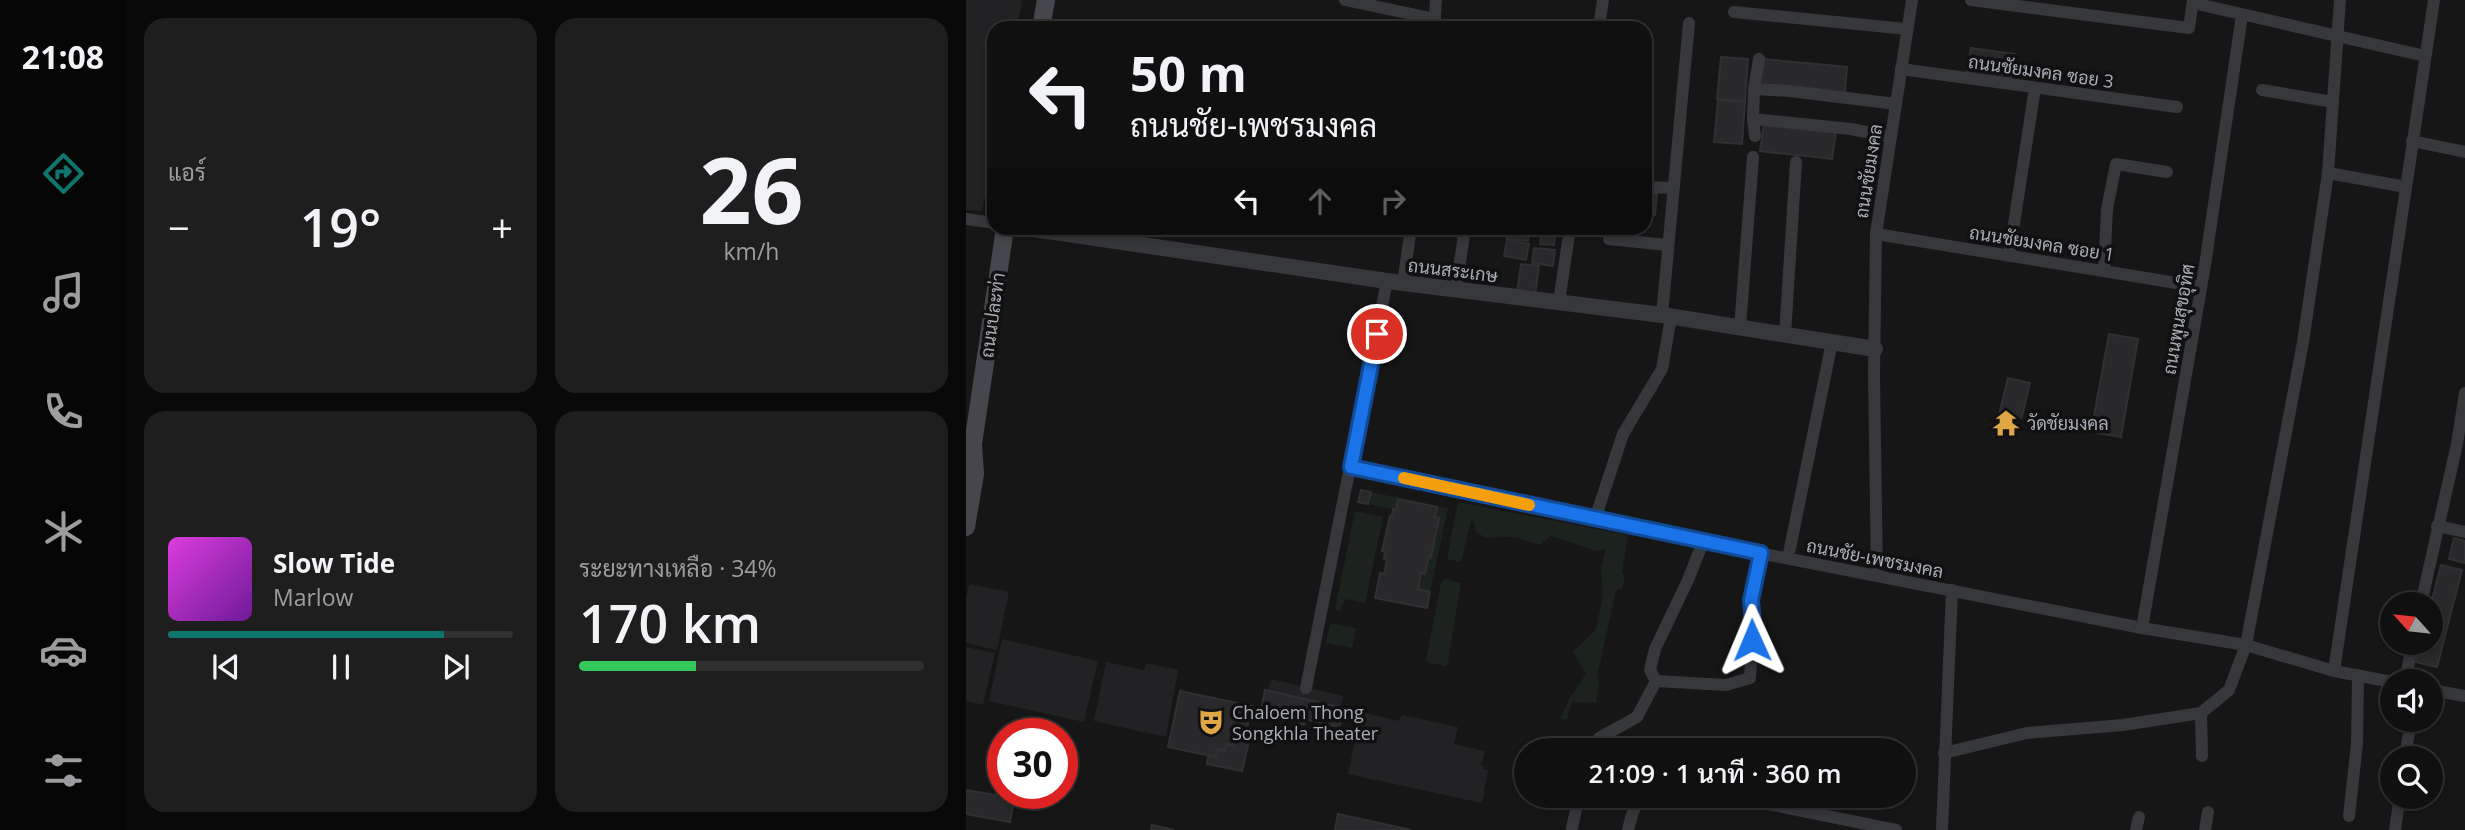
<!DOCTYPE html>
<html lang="th">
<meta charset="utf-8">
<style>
:root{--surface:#101011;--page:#1e1e1f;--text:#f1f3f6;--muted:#9c9d9f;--line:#303031;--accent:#0f766e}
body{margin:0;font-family:"Open Sans",Sarabun,sans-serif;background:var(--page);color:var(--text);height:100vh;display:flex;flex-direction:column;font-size:26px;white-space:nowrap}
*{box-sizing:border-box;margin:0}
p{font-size:23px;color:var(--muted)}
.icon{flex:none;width:38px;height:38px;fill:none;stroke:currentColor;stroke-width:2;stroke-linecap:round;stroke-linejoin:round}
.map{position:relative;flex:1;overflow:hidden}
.sheet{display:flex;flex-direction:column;gap:18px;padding:18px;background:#090909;width:840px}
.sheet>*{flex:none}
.top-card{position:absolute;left:21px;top:21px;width:665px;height:214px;border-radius:21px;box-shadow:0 4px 10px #0003,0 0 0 2px var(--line);background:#101011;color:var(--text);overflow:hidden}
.needle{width:46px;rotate:297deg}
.tools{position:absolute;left:1414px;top:592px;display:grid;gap:14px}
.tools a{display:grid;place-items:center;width:63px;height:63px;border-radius:50%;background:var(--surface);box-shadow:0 4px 10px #0003,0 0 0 2px var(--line);font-size:35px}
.speed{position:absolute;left:21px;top:718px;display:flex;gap:14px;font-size:35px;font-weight:700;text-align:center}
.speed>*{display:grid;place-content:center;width:91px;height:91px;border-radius:50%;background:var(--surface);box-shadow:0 4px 10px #0003,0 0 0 2px var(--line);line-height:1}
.speed .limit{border:10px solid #d22;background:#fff;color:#111}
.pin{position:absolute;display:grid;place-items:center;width:60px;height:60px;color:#fff;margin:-30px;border:4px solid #fff;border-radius:50%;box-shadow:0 2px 7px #0007}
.me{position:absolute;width:77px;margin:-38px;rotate:359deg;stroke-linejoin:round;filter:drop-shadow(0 0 5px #0008)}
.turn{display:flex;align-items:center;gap:24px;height:147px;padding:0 28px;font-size:32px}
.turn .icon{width:91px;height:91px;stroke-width:2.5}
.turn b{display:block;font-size:49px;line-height:60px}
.lanes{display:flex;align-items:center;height:66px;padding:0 28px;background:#0003;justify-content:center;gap:35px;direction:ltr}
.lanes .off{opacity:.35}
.big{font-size:52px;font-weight:600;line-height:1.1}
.sheet .card{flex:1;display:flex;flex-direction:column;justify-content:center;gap:10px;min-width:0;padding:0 24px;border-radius:21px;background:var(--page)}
.sheet .dial{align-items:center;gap:0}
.dial b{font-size:91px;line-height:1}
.song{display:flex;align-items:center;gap:21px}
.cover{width:84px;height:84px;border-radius:10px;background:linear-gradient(135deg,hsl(300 70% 55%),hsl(280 70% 35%))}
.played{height:7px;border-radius:4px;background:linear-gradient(90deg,var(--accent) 80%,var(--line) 80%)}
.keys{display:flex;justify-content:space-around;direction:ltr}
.heat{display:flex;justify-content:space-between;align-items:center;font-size:38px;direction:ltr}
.charge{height:10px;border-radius:5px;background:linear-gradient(90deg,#34c759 34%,var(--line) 0)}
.sheet .tiles{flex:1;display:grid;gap:18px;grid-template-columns:repeat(2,1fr)}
.trip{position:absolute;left:548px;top:738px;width:402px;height:70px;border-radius:35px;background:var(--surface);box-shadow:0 4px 10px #0003,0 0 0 2px var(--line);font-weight:600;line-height:70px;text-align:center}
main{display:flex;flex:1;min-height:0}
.tabs{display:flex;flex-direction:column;width:126px;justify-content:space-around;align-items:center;background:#060607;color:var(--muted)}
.tabs .icon{width:49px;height:49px}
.tabs .current{color:var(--accent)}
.tabs b{font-size:32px;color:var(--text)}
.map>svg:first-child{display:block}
</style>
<main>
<nav class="tabs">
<b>21:08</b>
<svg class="icon current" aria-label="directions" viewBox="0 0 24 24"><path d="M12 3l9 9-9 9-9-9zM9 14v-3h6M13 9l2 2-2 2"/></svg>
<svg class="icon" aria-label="music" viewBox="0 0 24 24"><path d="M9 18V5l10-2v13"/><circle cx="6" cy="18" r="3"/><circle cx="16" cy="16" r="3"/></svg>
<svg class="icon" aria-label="phone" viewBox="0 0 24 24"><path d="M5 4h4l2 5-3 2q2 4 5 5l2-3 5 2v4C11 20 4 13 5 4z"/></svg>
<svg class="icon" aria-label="climate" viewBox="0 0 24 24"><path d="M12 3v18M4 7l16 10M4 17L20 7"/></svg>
<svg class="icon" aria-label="car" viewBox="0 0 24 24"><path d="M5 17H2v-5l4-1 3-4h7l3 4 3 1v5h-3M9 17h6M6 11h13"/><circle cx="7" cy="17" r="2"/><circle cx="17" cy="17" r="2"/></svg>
<svg class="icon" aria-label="filters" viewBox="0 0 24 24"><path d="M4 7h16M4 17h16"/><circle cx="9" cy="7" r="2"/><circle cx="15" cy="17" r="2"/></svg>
</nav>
<section class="sheet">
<div class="tiles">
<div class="card"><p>แอร์</p>
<div class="heat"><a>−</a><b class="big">19°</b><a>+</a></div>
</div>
<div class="card dial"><b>26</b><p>km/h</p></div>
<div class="card">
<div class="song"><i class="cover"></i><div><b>Slow Tide</b><p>Marlow</p></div></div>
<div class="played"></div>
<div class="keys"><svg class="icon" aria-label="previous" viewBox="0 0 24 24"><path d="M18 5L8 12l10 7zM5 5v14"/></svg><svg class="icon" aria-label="pause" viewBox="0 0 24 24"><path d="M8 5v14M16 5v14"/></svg><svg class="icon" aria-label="next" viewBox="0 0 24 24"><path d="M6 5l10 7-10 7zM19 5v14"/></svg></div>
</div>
<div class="card"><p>ระยะทางเหลือ · 34%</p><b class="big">170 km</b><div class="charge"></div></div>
</div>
</section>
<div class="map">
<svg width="1499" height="830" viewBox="0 0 1499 830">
<rect width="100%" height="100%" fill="#161617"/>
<!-- built -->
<g fill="#222224">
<polygon points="0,0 56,0 51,28 28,28 28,149 16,211 0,210"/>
<polygon points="3,584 43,592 31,650 0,643 0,598"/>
<polygon points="36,639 132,661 118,722 23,701"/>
<polygon points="0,647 29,653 17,705 0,701"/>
<polygon points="140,662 178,670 180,663 212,670 200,737 128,721"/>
<polygon points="305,679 377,696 374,708 302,691"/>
<polygon points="395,712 433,721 436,715 492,727 488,744 519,751 515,765 518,767 517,770 522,770 516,803 382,774"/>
</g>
<!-- green -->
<g fill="#1c221d">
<polygon points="405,492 482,508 464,592 452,589 455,573 459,574 463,556 465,556 473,518 469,517 471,507 430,510 402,504"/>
<path d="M492,502L662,535L656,573L659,576L656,589L650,590L631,677L633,685L630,703L606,702L601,720L594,719L603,699L620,674L607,652L630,629L637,595L635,568L640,549L631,551L585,536L574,545C555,538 539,534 520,538L510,532L506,517L495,562L484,560L481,558Z"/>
<polygon points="389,511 417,517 399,603 379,599 374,611 369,609"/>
<polygon points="479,579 495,583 482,663 479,666 463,663 460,659 475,583"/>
<polygon points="364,623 390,628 386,648 360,643"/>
</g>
<!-- building -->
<g fill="#29292b" stroke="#303033" stroke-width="2">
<polygon points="354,21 394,28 352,28"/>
<polygon points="1005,48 1049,54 1045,79 1001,73"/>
<polygon points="755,57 782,59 779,101 751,99"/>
<polygon points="797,59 881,67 879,93 794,86"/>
<polygon points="752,100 779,102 776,144 748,142"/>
<polygon points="798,123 870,132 866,159 794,151"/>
<polygon points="679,193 691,194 689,215 679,214"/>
<polygon points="543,228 564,228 562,241 541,239"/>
<polygon points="576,228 590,230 588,245 574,244"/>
<polygon points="541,240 563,244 560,260 538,256"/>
<polygon points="568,248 589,250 587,266 566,263"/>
<polygon points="555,264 573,266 569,295 551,293"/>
<polygon points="1143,334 1172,339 1155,437 1125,432"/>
<polygon points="1042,378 1064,383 1055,420 1033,415"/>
<polygon points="395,490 405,492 402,504 392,502"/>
<polygon points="432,499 471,507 469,517 473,518 465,557 463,556 459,574 455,573 452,589 464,592 461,608 409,598 414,573 418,574 421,560 418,559 419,552 416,551 424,516 426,516 427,509 430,510"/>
<polygon points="1488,538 1499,541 1499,563 1483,559"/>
<polygon points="1475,565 1496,570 1471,667 1450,662 1455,642 1465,642 1465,604"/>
<polygon points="299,690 378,708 373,727 339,719 338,725 329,722 330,716 295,709"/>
<polygon points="214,691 286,706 278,740 268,738 267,745 260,744 259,751 251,749 250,757 202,747"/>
<polygon points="268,738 283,741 276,771 241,764 242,756 250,757 251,749 259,751 260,744 267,745"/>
<polygon points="0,790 48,798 44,822 0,814"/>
<polygon points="372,814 445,830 369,830"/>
<polygon points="186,825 208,830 185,830"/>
</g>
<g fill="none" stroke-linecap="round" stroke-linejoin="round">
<!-- minor -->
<g stroke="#37383c" stroke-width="12">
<polyline points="379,0 469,19"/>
<polyline points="1005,0 1223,28 1227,0"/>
<polyline points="1227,3 1459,56"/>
<polyline points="768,12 941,29"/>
<polyline points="468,28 470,0"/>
<polyline points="633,28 637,0"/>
<polyline points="793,59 788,89 787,119 885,129 925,137"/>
<polyline points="935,69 1211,107"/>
<polyline points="788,89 824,91 930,104"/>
<polyline points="1296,90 1367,102"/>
<polyline points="787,119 789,136"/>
<polyline points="1446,141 1499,152"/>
<polyline points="1362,173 1440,187"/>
<polyline points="679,187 706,188"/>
<polyline points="0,219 28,223"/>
<polyline points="910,234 1235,287"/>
<polyline points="643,239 701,245"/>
<polyline points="1043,256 1069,88"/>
<polyline points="1138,271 1141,209 1150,164 1201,172"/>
<polyline points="437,283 445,228"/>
<polyline points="490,289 499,228"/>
<polyline points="593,302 604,228"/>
<polyline points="696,315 723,23"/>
<polyline points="774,328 787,157"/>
<polyline points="819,335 830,162"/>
<polyline points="385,467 737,542 1176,628 1280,645 1368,671 1426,682"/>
<polyline points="629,519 657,434 696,369 705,317"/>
<polyline points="1471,526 1499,532"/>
<polyline points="737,542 722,580 689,649 684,670 690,681 760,685 784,678 787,625 785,600 795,553"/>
<polyline points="822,558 866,342"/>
<polyline points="911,575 908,375 910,234 946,0"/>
<polyline points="1455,604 1491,444 1499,393"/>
<polyline points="1176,628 1239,265 1276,15"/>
<polyline points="1368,671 1468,0"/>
<polyline points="1439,681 1447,642"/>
<polyline points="340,688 421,281"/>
<polyline points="1465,690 1499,696"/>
<polyline points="1235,713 1236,756"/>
<polyline points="623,751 633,738 671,717 690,681"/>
<polyline points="978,753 1061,733 1157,725 1235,713 1263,690 1280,645 1337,342 1362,173 1374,0"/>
<polyline points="1439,758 1445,719"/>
<polyline points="1383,816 1391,744 1392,675"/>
<polyline points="606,828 613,796"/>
<path d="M662,830C666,815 667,801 684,797L792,802L930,830"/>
<polyline points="976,830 986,590"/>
<polyline points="1170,830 1173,817"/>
<polyline points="1239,830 1242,812"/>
<polyline points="1429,830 1434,796"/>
</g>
<!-- tertiary -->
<polyline stroke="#37383c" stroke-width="16" points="61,228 421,281 696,315 909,349"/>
<!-- secondary -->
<g stroke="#45474c" stroke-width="18">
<polyline points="75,28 80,0"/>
<polyline points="0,527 9,474 7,444 39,228"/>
</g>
</g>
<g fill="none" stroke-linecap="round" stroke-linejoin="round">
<!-- route casing -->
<g stroke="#114b97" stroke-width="18">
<polyline id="route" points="411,334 385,467 795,553 785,600 787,625 786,640"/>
</g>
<!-- route -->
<use href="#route" stroke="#1a73e8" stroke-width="12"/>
<!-- slow -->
<polyline stroke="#f59e0b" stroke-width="12" points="438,478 563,505"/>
</g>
<!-- icons -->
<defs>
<g id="temple-bare" transform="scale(2.1)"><path d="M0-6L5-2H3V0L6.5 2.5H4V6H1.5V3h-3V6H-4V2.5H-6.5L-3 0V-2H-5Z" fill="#dfa646" stroke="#111112" stroke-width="2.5" paint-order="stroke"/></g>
<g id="theatre-bare" transform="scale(2.1)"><path d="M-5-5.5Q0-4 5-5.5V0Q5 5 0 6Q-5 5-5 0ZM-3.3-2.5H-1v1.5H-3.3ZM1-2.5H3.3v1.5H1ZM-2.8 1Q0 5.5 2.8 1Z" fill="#dfa646" stroke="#111112" stroke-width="2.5" paint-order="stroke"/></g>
</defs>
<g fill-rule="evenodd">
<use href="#temple-bare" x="1040" y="423"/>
<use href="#theatre-bare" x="245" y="722"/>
</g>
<g text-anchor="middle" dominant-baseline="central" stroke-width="7" stroke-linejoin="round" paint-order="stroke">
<!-- street labels -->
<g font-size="18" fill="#a9aeb6" stroke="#111112">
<text transform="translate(1075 71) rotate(8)">ถนนชัยมงคล ซอย 3</text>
<text transform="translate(902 171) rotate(-81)">ถนนชัยมงคล</text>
<text transform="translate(1076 243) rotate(9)">ถนนชัยมงคล ซอย 1</text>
<text transform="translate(487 270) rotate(7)">ถนนสระเกษ</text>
<text transform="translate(26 315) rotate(-82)">ถนนปละท่า</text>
<text transform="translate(1212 319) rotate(-80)">ถนนพูนสุขอุทิศ</text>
<text transform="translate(909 558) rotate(11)">ถนนชัย-เพชรมงคล</text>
</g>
<!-- poi labels -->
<g font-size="18" fill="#a9aeb6" stroke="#111112" text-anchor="start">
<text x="1061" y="423">วัดชัยมงคล</text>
<text x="266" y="712">Chaloem Thong<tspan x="266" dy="21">Songkhla Theater</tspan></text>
</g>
</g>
</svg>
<div class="tools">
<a><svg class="needle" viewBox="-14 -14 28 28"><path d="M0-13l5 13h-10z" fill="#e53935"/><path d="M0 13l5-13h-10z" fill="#9c9d9f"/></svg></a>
<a><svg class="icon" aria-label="sound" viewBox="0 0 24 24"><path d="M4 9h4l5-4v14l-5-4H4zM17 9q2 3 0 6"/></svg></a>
<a><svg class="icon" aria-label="search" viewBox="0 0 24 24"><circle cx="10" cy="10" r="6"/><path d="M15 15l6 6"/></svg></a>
</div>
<div class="speed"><div class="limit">30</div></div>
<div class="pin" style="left:411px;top:334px;background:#d93025"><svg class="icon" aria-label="arrive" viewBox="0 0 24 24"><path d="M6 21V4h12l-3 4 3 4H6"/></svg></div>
<svg class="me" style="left:786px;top:640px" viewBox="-20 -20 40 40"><path d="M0-17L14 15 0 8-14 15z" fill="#1a73e8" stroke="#fff" stroke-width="4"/></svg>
<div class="trip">21:09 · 1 นาที · 360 m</div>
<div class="top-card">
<div class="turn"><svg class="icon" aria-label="left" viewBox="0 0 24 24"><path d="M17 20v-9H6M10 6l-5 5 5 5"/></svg><div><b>50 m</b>ถนนชัย-เพชรมงคล</div></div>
<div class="lanes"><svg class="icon" aria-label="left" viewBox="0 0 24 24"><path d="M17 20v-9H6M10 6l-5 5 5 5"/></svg><svg class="icon off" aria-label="ahead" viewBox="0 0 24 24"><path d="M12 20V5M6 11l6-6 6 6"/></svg><svg class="icon off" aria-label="right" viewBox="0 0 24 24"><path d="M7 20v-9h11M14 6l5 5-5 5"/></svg></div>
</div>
</div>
</main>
